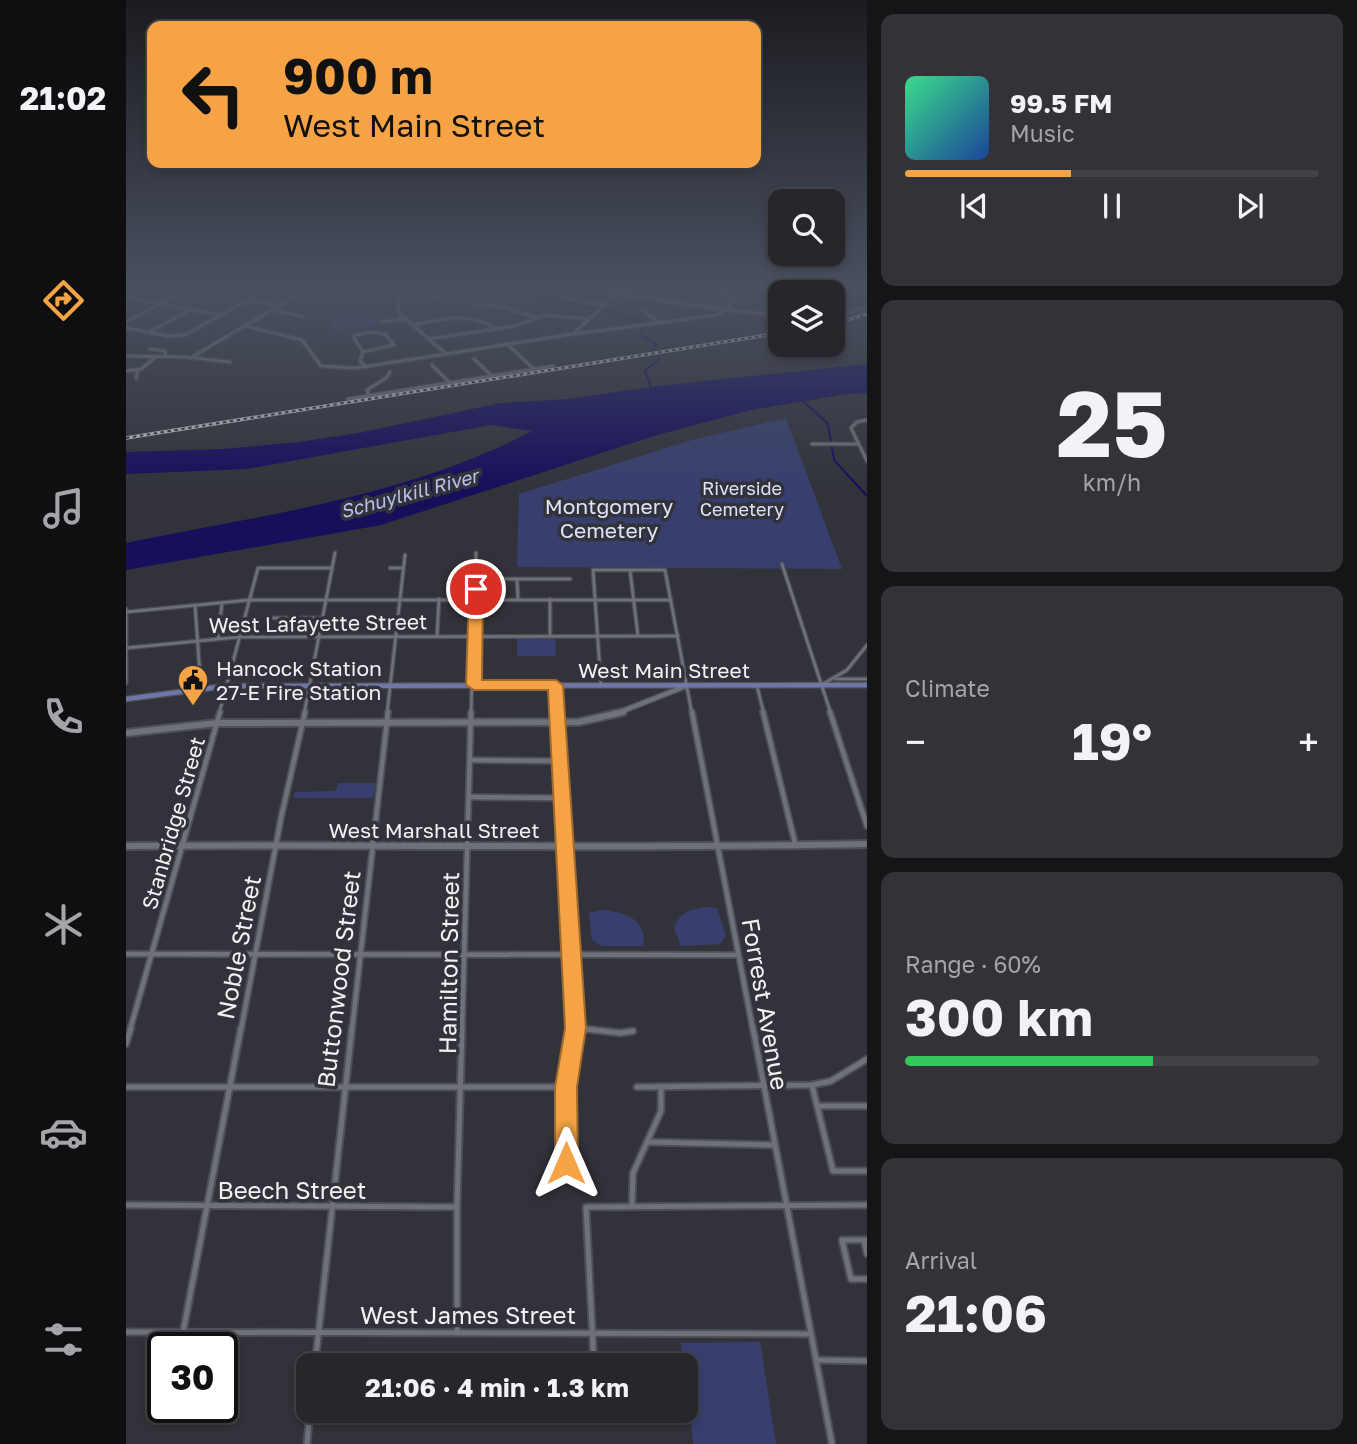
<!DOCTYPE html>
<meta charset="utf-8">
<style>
:root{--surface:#26262c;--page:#323238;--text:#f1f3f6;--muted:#a4a5a9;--line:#424348;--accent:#f5a345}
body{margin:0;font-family:"Golos Text",sans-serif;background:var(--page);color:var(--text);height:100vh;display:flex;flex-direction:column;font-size:26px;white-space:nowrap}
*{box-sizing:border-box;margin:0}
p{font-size:23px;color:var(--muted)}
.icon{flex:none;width:38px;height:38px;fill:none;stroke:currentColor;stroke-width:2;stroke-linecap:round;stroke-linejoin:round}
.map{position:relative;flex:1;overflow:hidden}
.sheet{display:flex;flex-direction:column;gap:14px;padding:14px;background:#151518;width:490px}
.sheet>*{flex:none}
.guide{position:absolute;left:21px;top:21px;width:614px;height:147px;border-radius:14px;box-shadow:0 4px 10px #0003,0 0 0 2px var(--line);background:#f5a345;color:#111;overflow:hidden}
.tools{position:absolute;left:642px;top:189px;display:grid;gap:14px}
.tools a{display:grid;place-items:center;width:77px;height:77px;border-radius:14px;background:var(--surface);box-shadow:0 4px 10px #0003,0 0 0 2px var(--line);font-size:35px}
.speed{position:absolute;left:21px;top:1332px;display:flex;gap:14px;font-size:35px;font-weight:700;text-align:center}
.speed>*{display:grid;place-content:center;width:91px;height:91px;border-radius:50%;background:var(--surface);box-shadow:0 4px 10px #0003,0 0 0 2px var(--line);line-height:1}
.speed .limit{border:4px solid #111;border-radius:10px;background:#fff;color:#111}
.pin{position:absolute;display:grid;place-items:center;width:60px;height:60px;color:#fff;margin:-30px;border:4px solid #fff;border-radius:50%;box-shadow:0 2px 7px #0007}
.me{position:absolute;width:77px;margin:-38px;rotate:0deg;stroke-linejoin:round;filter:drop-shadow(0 0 5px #0008)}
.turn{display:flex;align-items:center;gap:24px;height:147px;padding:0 21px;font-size:32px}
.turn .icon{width:91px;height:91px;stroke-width:2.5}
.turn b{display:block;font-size:49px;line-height:60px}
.big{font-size:52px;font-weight:700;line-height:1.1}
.sheet .card{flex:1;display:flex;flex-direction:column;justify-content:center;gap:10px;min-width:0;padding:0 24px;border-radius:14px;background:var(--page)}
.sheet .dial{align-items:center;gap:0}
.dial b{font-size:91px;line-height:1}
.song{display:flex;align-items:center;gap:21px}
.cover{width:84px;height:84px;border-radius:10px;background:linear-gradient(135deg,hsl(150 70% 55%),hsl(220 70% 35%))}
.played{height:7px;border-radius:4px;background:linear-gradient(90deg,var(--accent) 40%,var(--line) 40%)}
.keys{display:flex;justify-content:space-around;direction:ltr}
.heat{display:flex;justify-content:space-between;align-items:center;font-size:38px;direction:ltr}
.charge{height:10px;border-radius:5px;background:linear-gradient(90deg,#34c759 60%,var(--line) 0)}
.trip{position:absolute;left:170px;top:1353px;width:402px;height:70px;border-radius:14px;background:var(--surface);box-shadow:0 4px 10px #0003,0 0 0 2px var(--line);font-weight:700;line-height:70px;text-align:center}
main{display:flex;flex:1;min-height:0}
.menu{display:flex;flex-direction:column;width:126px;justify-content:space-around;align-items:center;background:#0f0f12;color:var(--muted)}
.menu .icon{width:49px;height:49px}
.menu .active{color:var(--accent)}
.menu b{font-size:32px;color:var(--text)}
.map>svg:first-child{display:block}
</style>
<main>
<nav class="menu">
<b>21:02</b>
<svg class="icon active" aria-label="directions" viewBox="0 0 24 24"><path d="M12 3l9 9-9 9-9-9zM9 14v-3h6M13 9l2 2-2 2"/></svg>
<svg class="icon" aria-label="music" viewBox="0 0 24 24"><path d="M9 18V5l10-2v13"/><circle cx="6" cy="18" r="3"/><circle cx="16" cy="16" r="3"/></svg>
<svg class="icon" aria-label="phone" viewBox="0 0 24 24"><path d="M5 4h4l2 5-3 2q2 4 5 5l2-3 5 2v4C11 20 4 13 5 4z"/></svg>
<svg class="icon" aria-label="climate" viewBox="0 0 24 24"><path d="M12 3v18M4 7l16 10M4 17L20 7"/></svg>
<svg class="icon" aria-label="car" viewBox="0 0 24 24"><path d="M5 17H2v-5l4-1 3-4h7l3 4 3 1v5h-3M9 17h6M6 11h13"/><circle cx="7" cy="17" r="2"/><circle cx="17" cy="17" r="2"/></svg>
<svg class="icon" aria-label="filters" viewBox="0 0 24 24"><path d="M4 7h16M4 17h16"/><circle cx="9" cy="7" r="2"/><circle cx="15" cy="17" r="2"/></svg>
</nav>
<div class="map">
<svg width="741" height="1444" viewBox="0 0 741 1444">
<rect width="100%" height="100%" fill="#32333a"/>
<!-- green -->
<g fill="#383f6e">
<polygon points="332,287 422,287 401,301 366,296 333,298"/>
<path d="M253,308L252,321H259L257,324C241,326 219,333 204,328L206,324L197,315L207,317Z"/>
<polygon points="660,418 716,569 391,567 393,494 566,440"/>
<polygon points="391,639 429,639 430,656 391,656"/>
<polygon points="212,783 250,783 247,798 167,798 169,792 210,791"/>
<path d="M580,907L591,908L600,936L594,944L555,946L548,928C553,913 564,909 580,907Z"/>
<path d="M475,910C497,911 522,919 517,946H476L466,940L463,913Z"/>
<polygon points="634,1342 650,1444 567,1444 560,1365 557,1365 555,1343"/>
</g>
<!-- water -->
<path fill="#160f5b" d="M741,364V393L720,394L625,410L531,435L255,525L0,570V543C136,515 282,497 406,431L365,425L121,469L0,474V452L97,449L173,442L232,433L375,403L443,399L532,386Z"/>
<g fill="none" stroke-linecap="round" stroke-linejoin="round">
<!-- stream -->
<g stroke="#160f5b" stroke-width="2">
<polyline points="646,287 690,292"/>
<polyline points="390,294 483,311 517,323"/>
<polyline points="707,294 732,299 736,306 731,308"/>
<polyline points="517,327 514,334 530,344 526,353"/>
<polyline points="525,387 519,371 533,359"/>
<polyline points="678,402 702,424 708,460 741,496"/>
</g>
<!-- street-far2 casing -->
<g stroke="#4e4f54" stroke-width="5">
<g id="street-far2">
<polyline points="275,287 272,310 274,314 319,353"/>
<polyline points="312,287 312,298"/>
<polyline points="555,287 611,296"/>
<polyline points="737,287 741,293"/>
<polyline points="183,288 216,287"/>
<polyline points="3,298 94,315"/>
<polyline points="442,299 478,305"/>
<polyline points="124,300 151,305"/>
<polyline points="349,304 377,307 408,317"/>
<polyline points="149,310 177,317"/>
<polyline points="516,310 534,323"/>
<polyline points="639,314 645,301 654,298"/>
<polyline points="707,316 741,307"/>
<polyline points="0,322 65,287"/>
<polyline points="255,322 280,319"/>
<path d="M286,325C314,320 342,311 368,328"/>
<polyline points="120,326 176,340 195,366 230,368 447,334 491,293"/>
<polyline points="0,328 42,336 59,335 145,287"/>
<polyline points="25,331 64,310"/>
<polygon points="244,332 259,334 268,345 237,352 227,336"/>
<polyline points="449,334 591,315 600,310 654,315"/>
<polyline points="303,339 389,326 418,315 462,319"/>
<polyline points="381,344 408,369"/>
<polyline points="24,349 39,351 39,356"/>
<polyline points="237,352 234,361 240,367"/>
<polyline points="0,356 60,357 104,362"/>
<polyline points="66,357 184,287"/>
<polyline points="348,359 366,376"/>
<polyline points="306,365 324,383"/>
<polyline points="0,371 15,369 30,357"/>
<polyline points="10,378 12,370"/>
<polyline points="243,396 241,390 260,378 264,372"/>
<polyline points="222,399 427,366"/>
<polyline points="741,420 731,422 725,428 741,461"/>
<polyline points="686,444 732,444"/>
<polyline points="656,564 705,714"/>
<polyline points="264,568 277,568"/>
<polyline points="504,570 512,636"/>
<polyline points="351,579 444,579"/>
<polyline points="391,579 392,599"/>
<polyline points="424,599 424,635"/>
<polyline points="69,605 75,689"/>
<polyline points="0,609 0,683"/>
<polyline points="0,612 123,600 545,600"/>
<polyline points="147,618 195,618"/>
<polyline points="311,636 313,599"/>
<polyline points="92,639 96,603"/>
<polyline points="0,648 113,637 552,636"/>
<polyline points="710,679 741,679"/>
<polyline points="697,684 721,670 741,645"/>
<polyline points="430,685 432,714"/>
<polyline points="475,685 467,570 539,570 566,714"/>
<polyline points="631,686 638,714"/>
<polyline points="93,714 132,568 206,568"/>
<polyline points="178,714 209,553"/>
<polyline points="261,714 279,555"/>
<polyline points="345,714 350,553"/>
</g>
</g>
<!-- street-far1 casing -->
<g stroke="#4e4f54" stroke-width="8">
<g id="street-far1">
<polyline points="431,712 449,1030"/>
<polyline points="566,712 627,1030"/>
<polyline points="637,712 669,843"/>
<polyline points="704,712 741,826"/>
<polyline points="344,760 433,761"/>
<polyline points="345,797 436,798"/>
<polyline points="0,954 612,955"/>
<polyline points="449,1028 468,1030"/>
<polyline points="4,1030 94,712"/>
<polyline points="115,1030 155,818 179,712"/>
<polyline points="226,1030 262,712"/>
<polyline points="336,1030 345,712"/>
</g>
</g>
<!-- street casing -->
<g stroke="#4e4f54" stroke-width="9">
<g id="street">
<polyline points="452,1028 494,1033 507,1031"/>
<polyline points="627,1028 706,1444"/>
<polyline points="0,1044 5,1028"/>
<polyline points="686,1085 707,1171 741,1171"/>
<polyline points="0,1087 440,1087"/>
<polyline points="511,1087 686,1085 705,1081 741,1059"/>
<polyline points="691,1106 741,1106"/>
<polyline points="523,1142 648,1145"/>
<polyline points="440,1163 440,1087 449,1028"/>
<polyline points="0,1205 331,1207"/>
<polyline points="506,1205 507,1173 535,1111 535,1087"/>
<polyline points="738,1240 741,1254"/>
<polyline points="741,1240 716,1240 725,1279 741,1279"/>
<polyline points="0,1332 684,1334"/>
<polyline points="331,1332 331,1207 336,1028"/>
<polyline points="54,1348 115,1028"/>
<polyline points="691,1360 741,1361"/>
<polyline points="189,1365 226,1028"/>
<polyline points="468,1365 460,1207 741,1205"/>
<polyline points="181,1444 184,1410"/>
</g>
</g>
<!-- secondary-far2 casing -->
<g stroke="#4e4f54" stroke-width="6">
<g id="secondary-far2">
<polyline points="451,287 600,310 617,287"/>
<polyline points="0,300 22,287"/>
</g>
</g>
<!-- secondary-far1 casing -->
<g stroke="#4e4f54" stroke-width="7">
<polyline id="secondary-far1" points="489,714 560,686"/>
</g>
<!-- secondary casing -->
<g stroke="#4e4f54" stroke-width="10">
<g id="secondary">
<polyline points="0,733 91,723 453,722 497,712"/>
<path d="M0,846C247,844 494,849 741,844"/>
</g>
</g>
<!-- primary casing -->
<g stroke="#4e4f54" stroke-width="7">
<polyline id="primary" points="0,699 100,686 741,685"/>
</g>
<!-- street-far2 -->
<use href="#street-far2" stroke="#6f7179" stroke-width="2.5"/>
<!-- street-far1 -->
<use href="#street-far1" stroke="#6f7179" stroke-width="4.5"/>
<!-- street -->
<use href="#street" stroke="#6f7179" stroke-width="5"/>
<!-- secondary-far2 -->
<use href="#secondary-far2" stroke="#6f7179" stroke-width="3.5"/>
<!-- secondary-far1 -->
<use href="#secondary-far1" stroke="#6f7179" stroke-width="4.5"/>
<!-- secondary -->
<use href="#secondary" stroke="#6f7179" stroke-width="6"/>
<!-- primary -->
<use href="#primary" stroke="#6f77aa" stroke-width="4.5"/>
<!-- rail casing -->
<g stroke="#bfc0c5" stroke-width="3.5">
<g id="rail">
<polyline points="707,324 741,314"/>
<polyline points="0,438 654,333"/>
</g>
</g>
<!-- rail -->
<use href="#rail" stroke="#32333a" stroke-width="2" stroke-dasharray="3.5" stroke-linecap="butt"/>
</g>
<!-- sky -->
<linearGradient id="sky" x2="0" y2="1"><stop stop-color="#1c1c20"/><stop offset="0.59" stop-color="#495060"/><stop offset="1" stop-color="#495060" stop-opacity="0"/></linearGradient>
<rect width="741" height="490" fill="url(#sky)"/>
<!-- route -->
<polygon fill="#f5a345" stroke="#9f6a2d" stroke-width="2" points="350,585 357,589 356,680 430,680 437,685 460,1028 451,1087 452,1163 448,1170 440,1173 432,1170 429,1163 429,1087 439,1028 422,690 348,690 340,685 343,589"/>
<!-- icons -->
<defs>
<g id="civic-pin" transform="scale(1.575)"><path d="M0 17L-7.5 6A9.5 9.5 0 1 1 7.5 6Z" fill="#f5a345" stroke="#32333a"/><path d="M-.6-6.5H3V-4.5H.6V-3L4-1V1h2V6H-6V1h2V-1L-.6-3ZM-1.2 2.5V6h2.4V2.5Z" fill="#111"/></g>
</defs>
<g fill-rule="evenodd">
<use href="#civic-pin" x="67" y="680"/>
</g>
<g text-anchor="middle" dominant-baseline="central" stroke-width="7" stroke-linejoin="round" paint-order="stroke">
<!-- far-park labels -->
<g font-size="18" fill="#dee3fa" stroke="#32333a">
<text x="616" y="488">Riverside<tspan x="616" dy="21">Cemetery</tspan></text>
</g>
<!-- far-water labels -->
<g font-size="19" font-style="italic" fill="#b9c2ee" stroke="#32333a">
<text transform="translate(283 493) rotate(-15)">Schuylkill River</text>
</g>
<!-- park labels -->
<g font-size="21" fill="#dee3fa" stroke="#32333a">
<text x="483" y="506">Montgomery<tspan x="483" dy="24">Cemetery</tspan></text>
</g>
<!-- street labels -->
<g font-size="21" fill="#f1f2f6" stroke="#32333a">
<text transform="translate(192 623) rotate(-1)">West Lafayette Street</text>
<text x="538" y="670">West Main Street</text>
<text transform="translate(47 823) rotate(-74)">Stanbridge Street</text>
<text x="308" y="830">West Marshall Street</text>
</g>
<!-- poi labels -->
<g font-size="21" fill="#f1f2f6" stroke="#32333a" text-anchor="start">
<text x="90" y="668">Hancock Station<tspan x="90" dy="24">27-E Fire Station</tspan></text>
</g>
<!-- near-street labels -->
<g font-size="24" fill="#f1f2f6" stroke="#32333a">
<text transform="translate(112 947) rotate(-79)">Noble Street</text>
<text transform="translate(322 963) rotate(-89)">Hamilton Street</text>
<text transform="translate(212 979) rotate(-83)">Buttonwood Street</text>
<text transform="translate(640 1004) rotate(80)">Forrest Avenue</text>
<text x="166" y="1189">Beech Street</text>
<text x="342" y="1314">West James Street</text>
</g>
</g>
</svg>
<div class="tools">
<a><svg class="icon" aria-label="search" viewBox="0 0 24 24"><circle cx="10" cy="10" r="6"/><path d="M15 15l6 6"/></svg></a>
<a><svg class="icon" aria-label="layers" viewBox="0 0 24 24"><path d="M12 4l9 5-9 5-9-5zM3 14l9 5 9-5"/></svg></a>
</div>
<div class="speed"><div class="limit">30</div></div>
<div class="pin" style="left:350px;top:589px;background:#d93025"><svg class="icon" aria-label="arrive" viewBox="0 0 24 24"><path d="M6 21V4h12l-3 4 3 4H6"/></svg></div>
<svg class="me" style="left:440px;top:1163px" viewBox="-20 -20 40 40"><path d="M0-17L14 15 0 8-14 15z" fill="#f5a345" stroke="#fff" stroke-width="4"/></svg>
<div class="trip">21:06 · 4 min · 1.3 km</div>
<div class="guide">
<div class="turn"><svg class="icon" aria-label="left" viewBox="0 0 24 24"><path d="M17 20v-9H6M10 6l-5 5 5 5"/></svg><div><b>900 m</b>West Main Street</div></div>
</div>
</div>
<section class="sheet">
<div class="card">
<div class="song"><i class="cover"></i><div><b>99.5 FM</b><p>Music</p></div></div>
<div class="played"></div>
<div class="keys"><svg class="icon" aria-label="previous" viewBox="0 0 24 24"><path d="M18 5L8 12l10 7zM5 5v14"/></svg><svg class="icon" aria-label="pause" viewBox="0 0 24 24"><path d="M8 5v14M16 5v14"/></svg><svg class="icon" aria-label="next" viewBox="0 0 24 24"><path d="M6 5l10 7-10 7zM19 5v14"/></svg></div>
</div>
<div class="card dial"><b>25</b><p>km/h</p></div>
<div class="card"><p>Climate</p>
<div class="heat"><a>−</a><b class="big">19°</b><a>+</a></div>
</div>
<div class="card"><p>Range · 60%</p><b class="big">300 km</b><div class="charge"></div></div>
<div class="card"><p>Arrival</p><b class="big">21:06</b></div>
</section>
</main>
